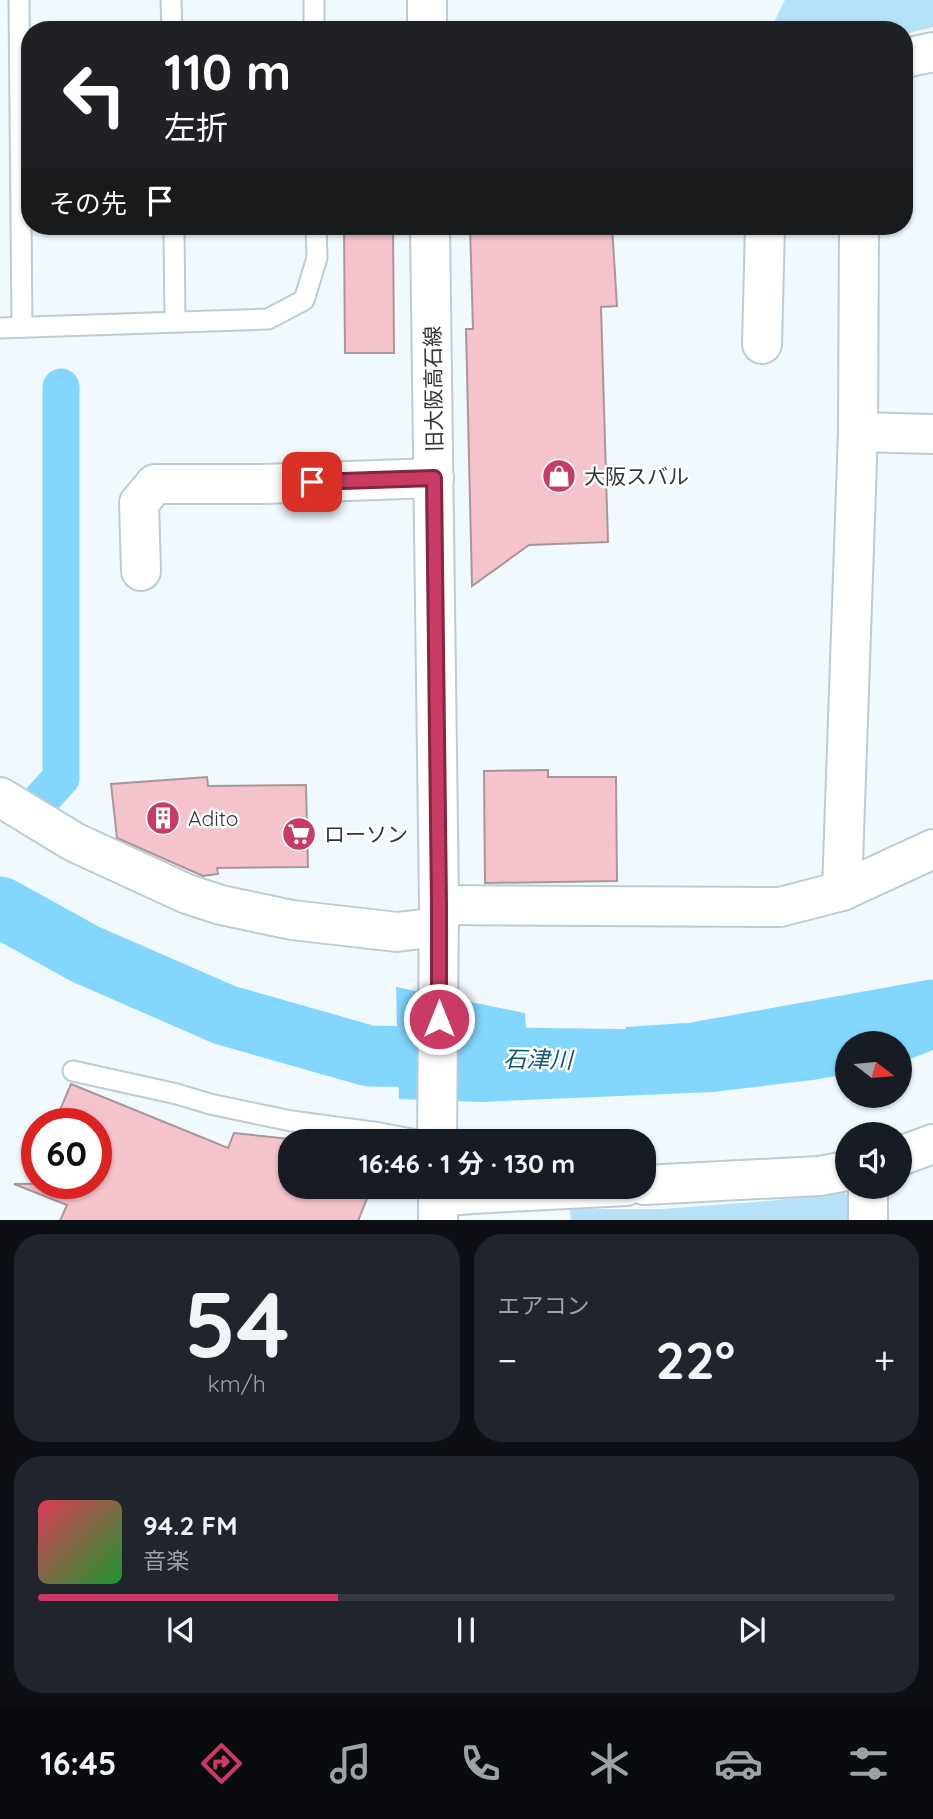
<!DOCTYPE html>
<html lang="ja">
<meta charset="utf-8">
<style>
:root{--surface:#171b24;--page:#20242c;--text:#f1f3f6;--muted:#9ea1a6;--line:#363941;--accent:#c93b65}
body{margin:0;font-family:Quicksand,"Noto Sans JP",sans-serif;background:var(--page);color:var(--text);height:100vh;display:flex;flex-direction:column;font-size:26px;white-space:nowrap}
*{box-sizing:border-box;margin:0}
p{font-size:23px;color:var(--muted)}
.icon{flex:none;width:38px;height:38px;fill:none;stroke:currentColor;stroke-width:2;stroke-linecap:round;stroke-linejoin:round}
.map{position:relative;height:1220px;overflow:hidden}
.drawer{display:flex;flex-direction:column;gap:14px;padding:14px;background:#0d0f14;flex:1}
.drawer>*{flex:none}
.top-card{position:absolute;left:21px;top:21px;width:892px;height:214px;border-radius:28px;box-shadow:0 2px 5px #0004;background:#202124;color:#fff;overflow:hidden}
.needle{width:46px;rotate:106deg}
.fabs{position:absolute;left:835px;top:1031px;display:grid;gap:14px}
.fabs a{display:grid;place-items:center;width:77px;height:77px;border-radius:50%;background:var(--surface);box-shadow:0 2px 5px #0004;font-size:35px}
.speed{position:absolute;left:21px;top:1108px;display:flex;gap:14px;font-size:35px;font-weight:700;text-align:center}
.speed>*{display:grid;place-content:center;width:91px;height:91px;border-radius:50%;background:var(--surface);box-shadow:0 2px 5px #0004;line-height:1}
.speed .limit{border:10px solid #d22;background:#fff;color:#111}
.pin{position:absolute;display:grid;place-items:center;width:60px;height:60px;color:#fff;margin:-30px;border-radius:14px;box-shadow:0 4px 10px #0006}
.me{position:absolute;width:77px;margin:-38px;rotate:0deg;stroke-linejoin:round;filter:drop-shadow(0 0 5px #0008)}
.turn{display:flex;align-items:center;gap:24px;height:147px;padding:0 28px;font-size:32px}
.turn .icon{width:91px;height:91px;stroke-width:2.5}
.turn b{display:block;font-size:49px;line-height:60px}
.then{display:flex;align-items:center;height:66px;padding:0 28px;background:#0003;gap:14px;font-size:26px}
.big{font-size:52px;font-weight:700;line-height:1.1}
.drawer .card{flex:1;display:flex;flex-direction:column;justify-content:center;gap:10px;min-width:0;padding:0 24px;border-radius:28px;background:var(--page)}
.drawer .dial{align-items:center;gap:0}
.dial b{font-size:91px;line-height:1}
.song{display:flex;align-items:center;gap:21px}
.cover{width:84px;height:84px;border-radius:10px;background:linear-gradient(135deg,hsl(350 70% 55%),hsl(130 70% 35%))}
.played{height:7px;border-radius:4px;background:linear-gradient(90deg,var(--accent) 35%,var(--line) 35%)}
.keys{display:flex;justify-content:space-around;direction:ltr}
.heat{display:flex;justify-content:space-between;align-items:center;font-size:38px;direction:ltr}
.drawer .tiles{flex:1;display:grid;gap:14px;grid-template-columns:1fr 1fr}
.card:last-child{grid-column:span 2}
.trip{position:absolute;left:278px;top:1129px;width:378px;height:70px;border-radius:28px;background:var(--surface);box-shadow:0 2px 5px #0004;font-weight:700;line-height:70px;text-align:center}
.tab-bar{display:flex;height:112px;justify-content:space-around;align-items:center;background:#090b0e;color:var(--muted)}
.tab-bar .icon{width:49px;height:49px}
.tab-bar .active{color:var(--accent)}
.tab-bar b{font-size:32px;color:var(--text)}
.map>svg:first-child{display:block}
</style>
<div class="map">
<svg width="933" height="1221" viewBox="0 0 933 1221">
<rect width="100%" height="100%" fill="#f0f9fe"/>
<!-- green -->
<g fill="#b5e2f8">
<polygon points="785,0 933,0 933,27 905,34 905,30 770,30"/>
<polygon points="841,1191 854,1200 854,1220 571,1221 570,1209 662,1209 779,1200"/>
</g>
<!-- water -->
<polygon fill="#83d7fe" points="396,987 525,1013 528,1061 536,1071 544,1065 619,1066 632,1056 625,1027 686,1023 696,1056 723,1050 735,1018 841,1003 868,994 889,1010 921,1008 933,1000 933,1050 900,1063 900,1043 847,1043 847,1074 813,1080 713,1092 482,1102 399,1099"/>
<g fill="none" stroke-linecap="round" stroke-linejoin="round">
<!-- canal -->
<polyline stroke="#83d7fe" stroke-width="37" points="41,800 61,778 61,387"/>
<!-- river -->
<polyline stroke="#83d7fe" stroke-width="61" points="0,907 85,954 225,1015 369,1056 655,1060 933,1010"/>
</g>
<!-- building -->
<g fill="#f5c3cb" stroke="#a79799" stroke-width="2">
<polygon points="344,226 393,226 394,353 345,353"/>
<polygon points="470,226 612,226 617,306 601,307 608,542 529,545 472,586 466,329 473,329"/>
<polygon points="548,770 548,777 616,777 617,881 485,883 484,771"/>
<polygon points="207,777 208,786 306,785 308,867 217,868 218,874 203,876 117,838 111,784"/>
<polygon points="71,1084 228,1148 234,1133 309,1141 290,1141 290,1186 372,1186 358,1221 60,1221 67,1205 14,1184 96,1183 96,1124 54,1124"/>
</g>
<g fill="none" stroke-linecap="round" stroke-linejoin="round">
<!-- lane casing -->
<g stroke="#bcccd4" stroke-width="23">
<g id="lane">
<polyline points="19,0 22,327"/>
<polyline points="171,0 172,30"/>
<polyline points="314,0 314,30"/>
<polyline points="174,226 175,322"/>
<polyline points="0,328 268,319 304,300 317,258 316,226"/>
<polyline points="73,1071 177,1094 210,1104 291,1121 380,1133 422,1141"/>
</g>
</g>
<!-- street casing -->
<g stroke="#bcccd4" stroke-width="42">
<g id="street">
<polyline points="905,58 933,52"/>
<polyline points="762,344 765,226"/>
<polyline points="858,432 933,434"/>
<polyline points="141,571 139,503 155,484 263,484 434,478"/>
<polyline points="0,797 74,842 187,894 221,905 292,920 397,932 439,927"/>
<polyline points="842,891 858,432 859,226"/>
<polyline points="439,905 780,907 842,891 933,849"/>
<polyline points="900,1156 933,1144"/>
<polyline points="644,1185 819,1176 847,1171"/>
<polyline points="868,1186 868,1221"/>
<polyline points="438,1197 471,1194 626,1186"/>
</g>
</g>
<!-- primary casing -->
<g stroke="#bcccd4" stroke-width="42">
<g id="primary">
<polyline points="427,0 427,30"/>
<polyline points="430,226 439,905 437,1141"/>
<polyline points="438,1186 438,1221"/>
</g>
</g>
<!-- lane -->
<use href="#lane" stroke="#fff" stroke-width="19"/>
<!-- street -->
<use href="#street" stroke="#fff" stroke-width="38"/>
<!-- primary -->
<use href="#primary" stroke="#fff" stroke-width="38"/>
</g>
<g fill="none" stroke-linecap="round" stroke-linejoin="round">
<!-- route casing -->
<g stroke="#832642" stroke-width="18">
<polyline id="route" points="312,482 434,478 439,905 439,1019"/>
</g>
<!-- route -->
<use href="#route" stroke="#c93b65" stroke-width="12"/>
</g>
<!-- icons -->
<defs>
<g id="shop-disc" transform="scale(1.75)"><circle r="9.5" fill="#c93b65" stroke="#fff"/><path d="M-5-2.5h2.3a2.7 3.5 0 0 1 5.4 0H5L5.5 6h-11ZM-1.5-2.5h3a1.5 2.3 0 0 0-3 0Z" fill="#fff"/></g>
<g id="building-disc" transform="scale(1.75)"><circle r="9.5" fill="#c93b65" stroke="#fff"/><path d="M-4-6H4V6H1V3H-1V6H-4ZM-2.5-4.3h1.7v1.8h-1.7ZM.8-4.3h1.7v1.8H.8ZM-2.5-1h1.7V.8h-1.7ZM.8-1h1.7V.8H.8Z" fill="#fff"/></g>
<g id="supermarket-disc" transform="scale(1.75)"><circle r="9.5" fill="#c93b65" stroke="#fff"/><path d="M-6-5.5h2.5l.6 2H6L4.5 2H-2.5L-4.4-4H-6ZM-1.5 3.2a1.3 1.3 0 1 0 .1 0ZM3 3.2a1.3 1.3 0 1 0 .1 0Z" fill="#fff"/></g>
</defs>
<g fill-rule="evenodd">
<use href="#shop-disc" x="559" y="476"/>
<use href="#building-disc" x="163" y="818"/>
<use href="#supermarket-disc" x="299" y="834"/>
</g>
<g text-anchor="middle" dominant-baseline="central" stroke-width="5" stroke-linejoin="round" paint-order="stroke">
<!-- street labels -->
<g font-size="21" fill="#2f3538" stroke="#fff">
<text transform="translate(433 389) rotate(-91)">旧大阪高石線</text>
</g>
<!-- poi labels -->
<g font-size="21" fill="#2f3538" stroke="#fff" text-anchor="start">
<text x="584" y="476">大阪スバル</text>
<text x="188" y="818">Adito</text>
<text x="324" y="834">ローソン</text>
</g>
<!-- water labels -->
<g font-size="23" font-style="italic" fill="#125670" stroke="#fff">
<text transform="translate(538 1059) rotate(1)">石津川</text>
</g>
</g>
</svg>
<div class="fabs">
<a><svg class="needle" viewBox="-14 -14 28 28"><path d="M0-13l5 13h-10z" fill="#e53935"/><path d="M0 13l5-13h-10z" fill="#9ea1a6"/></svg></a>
<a><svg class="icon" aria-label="sound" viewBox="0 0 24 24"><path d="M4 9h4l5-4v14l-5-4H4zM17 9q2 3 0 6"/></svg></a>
</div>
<div class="speed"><div class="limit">60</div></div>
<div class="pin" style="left:312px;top:482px;background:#d93025"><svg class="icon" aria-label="arrive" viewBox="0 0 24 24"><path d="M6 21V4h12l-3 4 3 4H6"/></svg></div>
<svg class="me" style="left:439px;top:1019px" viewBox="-20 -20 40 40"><circle r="17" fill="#c93b65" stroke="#fff" stroke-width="3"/><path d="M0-11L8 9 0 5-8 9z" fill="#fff"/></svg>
<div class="trip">16:46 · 1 分 · 130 m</div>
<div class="top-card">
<div class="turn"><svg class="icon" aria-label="left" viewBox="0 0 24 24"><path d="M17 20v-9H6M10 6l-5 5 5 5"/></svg><div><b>110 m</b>左折</div></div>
<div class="then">その先<svg class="icon" aria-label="arrive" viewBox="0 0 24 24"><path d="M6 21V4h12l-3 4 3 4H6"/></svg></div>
</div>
</div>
<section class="drawer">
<div class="tiles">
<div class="card dial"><b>54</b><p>km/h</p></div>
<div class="card"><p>エアコン</p>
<div class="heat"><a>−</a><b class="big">22°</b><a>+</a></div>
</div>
<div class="card">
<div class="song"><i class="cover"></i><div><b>94.2 FM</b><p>音楽</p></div></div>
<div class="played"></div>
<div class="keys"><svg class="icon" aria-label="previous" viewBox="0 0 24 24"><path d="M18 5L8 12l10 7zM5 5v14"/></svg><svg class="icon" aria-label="pause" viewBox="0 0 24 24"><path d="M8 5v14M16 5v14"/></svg><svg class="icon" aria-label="next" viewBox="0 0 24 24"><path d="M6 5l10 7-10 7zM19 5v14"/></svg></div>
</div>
</div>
</section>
<nav class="tab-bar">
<b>16:45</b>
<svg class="icon active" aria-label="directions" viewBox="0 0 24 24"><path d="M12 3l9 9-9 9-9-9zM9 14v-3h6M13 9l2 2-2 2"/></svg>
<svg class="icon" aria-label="music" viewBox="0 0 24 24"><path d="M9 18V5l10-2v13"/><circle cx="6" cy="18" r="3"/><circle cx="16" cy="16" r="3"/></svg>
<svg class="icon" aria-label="phone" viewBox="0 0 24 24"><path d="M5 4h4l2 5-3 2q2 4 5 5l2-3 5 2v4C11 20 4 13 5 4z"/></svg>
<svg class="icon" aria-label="climate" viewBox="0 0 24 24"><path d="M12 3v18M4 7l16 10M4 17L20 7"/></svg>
<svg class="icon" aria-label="car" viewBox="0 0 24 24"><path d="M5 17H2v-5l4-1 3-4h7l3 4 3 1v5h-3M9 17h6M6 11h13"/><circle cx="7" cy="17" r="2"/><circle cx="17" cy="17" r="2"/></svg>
<svg class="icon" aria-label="filters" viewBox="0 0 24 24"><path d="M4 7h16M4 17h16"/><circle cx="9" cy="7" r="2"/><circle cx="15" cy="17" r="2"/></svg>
</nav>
